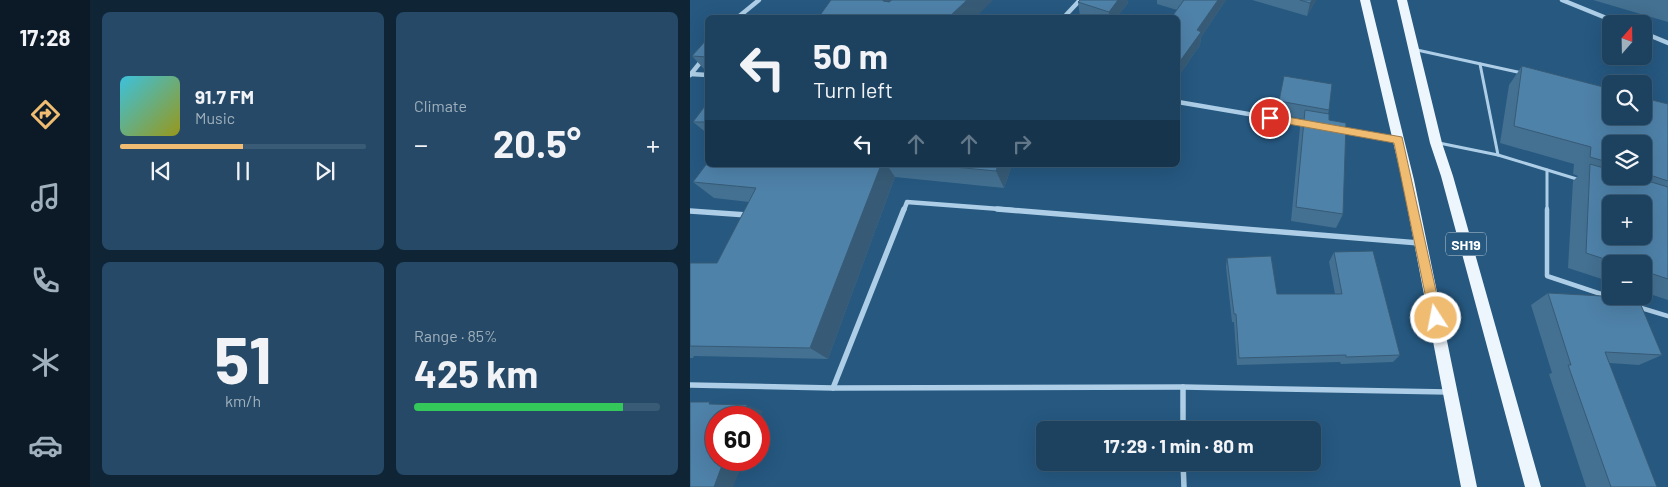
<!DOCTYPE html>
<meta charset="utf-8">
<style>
:root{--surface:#1c4260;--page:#254966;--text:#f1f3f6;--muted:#a0b0bd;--line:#3a5b75;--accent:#efbc72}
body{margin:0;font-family:Barlow,sans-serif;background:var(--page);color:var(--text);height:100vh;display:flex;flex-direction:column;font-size:19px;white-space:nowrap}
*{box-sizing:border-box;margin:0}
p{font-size:16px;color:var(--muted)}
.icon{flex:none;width:28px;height:28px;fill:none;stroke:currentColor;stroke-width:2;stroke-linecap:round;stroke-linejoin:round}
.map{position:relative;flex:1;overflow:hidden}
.details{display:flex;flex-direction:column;gap:12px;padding:12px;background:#0f2435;width:600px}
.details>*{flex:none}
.hud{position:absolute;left:15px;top:15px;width:475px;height:152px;border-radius:8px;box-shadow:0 5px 20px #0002,0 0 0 1px var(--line);background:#1c4260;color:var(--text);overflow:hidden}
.needle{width:32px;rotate:20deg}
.fabs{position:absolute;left:912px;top:15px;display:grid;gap:10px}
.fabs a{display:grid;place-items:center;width:50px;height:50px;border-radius:8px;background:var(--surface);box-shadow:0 5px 20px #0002,0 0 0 1px var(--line);font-size:25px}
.speed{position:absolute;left:15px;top:406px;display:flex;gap:10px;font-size:25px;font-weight:700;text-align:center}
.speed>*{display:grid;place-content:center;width:65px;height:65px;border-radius:50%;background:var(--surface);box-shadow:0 5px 20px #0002,0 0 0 1px var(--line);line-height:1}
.speed .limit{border:8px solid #d22;background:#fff;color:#111}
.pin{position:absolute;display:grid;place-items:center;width:42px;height:42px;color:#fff;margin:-21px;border:2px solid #fff;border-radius:50%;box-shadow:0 1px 5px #0007}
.me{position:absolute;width:55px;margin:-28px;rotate:349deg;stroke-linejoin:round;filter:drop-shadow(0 0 4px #0008)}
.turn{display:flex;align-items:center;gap:18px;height:105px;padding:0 25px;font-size:22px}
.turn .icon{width:65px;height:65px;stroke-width:2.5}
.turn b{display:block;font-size:35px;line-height:42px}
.lanes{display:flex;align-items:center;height:48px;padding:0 25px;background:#0003;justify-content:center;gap:25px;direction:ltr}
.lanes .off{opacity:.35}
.big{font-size:38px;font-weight:700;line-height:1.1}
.details .card{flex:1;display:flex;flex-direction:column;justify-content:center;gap:8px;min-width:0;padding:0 18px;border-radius:8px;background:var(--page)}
.details .dial{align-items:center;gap:0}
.dial b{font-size:65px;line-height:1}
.song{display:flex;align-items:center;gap:15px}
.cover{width:60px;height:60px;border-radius:8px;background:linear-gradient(135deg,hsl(190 70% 55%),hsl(60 70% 35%))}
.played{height:5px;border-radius:2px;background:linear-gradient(90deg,var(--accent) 50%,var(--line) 50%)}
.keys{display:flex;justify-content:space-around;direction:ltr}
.heat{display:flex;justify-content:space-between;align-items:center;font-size:28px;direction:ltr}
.charge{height:8px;border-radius:4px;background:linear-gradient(90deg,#34c759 85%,var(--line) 0)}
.details .tiles{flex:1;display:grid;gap:12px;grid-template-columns:repeat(2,1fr)}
.trip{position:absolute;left:346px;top:421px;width:285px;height:50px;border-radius:8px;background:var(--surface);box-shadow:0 5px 20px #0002,0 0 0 1px var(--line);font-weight:700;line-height:50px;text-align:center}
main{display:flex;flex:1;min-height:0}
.tab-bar{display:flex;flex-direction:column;width:90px;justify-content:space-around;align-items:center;background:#0b1a26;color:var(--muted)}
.tab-bar .icon{width:35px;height:35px}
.tab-bar .active{color:var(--accent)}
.tab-bar b{font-size:22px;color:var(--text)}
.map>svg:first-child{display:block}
</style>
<main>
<nav class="tab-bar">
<b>17:28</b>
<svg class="icon active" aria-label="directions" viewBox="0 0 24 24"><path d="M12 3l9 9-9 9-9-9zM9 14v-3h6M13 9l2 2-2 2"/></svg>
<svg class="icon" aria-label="music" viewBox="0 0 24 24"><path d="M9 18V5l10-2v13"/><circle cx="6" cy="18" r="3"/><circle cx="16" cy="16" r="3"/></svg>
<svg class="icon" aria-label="phone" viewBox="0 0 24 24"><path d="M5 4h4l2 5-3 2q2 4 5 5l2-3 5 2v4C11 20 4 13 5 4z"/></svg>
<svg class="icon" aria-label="climate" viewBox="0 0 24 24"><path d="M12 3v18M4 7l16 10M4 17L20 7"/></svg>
<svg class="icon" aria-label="car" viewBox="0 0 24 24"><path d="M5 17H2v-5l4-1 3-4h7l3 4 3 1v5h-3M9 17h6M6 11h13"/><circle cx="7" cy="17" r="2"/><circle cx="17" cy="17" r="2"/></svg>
</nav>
<section class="details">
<div class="tiles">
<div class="card">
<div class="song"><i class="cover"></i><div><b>91.7 FM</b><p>Music</p></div></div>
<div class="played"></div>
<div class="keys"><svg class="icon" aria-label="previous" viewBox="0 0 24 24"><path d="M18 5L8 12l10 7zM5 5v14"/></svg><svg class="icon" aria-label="pause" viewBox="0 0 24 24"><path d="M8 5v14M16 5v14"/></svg><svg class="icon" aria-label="next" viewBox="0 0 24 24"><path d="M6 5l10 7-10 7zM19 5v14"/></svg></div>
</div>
<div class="card"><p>Climate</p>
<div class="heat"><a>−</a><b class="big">20.5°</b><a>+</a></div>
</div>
<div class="card dial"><b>51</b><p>km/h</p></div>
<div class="card"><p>Range · 85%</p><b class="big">425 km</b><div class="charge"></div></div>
</div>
</section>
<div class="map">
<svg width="978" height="487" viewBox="0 0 978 487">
<rect width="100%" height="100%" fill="#265880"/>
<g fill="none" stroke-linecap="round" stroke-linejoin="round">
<!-- service-far1 -->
<g stroke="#adcee6" stroke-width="3">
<polyline points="727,50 832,73"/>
<polyline points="790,64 808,155"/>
<polyline points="749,143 808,155 890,180"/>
<polyline points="857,170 857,210"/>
</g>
<!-- service -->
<g stroke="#adcee6" stroke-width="4.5">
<polyline points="857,209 857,276 920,297"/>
<polyline points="948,307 978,316"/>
</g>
<!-- minor-far1 -->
<g stroke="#adcee6" stroke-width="4.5">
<polyline points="872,0 931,24"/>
<polyline points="376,15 390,0"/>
<polyline points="47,18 69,0"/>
<polyline points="954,33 978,43"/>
<polyline points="0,74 18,75"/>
<polyline points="0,75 18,53"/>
<polyline points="488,102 617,124"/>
<polyline points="650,130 708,139"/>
<polyline points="214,210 217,202 323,210"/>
</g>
<!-- minor -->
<g stroke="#adcee6" stroke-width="5.5">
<polyline points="307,209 729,243"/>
<polyline points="0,211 57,215"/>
<polyline points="0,385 143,388 493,387 758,392"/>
<polyline points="493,387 493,430"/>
<polyline points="143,388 214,209"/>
<polyline points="493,462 494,487"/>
</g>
<!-- primary -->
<g fill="#eef6fd" fill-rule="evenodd">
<polygon points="670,0 680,0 724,180 787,487 771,487 712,180"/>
<polygon points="707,0 717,0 752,143 763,176 851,487 835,487 751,176 740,143"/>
</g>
</g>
<!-- wall -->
<g fill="#447091" fill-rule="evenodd">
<polygon points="390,0 437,0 438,3 426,18 397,18 390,16 388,2"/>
<polygon points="467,0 536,0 511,37 510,45 488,77 488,18 487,10 467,4"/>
<polygon points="562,0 626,0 617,16"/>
<polygon points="903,0 978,0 978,22"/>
<polygon points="18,38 18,69 14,69 2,56"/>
<path d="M832,66L978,104V300L954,292V264H921V282L878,268L883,181L888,176L883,174L884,164L810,143L819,85ZM921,144H954V176H921Z"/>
<polygon points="594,76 639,110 638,114 653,214 646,228 601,221 610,127 613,119 587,114"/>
<polygon points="18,102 18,134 3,122"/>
<polygon points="18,165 322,165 314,188 205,177 138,359 4,356 3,358 0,358 0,263 27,263 59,202 24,198 3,182"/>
<polygon points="644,252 710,355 703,362 651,364 650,362 547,365 544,322 542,322 536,267 537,258 587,294 645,294 639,262"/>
<polygon points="858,293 972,355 949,365 919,363 967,487 896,487 859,374 862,373 841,305"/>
</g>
<!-- shaded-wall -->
<g fill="#375b76">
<polygon points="193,0 221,0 203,15 193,1"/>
<polygon points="277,0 303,0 285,18 258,18"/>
<polygon points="428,0 437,0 438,3 426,18 419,18 419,12"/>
<polygon points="528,0 536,0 511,37 510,45 488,77 488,64 507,30"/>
<polygon points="622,0 626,0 617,16 620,3"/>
<polygon points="191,165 197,165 205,177 138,359 120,348"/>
<polygon points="308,165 322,165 314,188 306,171"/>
<polygon points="57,405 73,411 69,421 69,418 52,418"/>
<polygon points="34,460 54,460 43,487 24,487"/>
</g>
<!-- building -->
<g fill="#4f82a9" stroke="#375b76" fill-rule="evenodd">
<polygon points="141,0 193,0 193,1 199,2 202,0 277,0 258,18 128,18"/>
<polygon points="390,0 428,0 419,12 388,2"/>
<polygon points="494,0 528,0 507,30 511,32 488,64 488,18 481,18"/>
<polygon points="610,0 622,0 620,3"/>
<polygon points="18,38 18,57 2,56"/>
<polygon points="832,66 921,89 921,116 954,116 954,98 978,104 978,181 954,173 954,144 921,144 921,163 900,157 901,147 824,126"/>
<polygon points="594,76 642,84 639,110 589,101"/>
<polygon points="18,102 18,122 3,122"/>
<polygon points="615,110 639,114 639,120 656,123 653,214 606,207"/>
<polygon points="18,162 18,165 191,165 120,348 0,346 0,263 27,263 66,188 3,182"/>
<path d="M900,164L921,170V176H941L978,187V279L954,271V264H930L896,253ZM921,204H954V236H921Z"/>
<polygon points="243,165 308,165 306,171"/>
<polygon points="683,251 710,355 656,357 656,355 549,358 546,314 544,314 537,258 581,256 587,294 652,294 644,252"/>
<polygon points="858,293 948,298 972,355 915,352 967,487 921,487 878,365 881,365"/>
<polygon points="0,402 20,402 19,404 57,405 52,418 26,418 26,460 34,460 24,487 0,487"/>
</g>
<!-- route -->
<polygon fill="#efbc72" stroke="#9b7a4a" points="580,114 712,137 752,318 750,322 746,323 742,322 740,318 704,143 576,120 576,115"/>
<g text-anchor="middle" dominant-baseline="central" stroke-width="5" stroke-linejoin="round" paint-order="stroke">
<!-- shield labels -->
<rect fill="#265880" stroke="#becdd9" stroke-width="1" x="756" y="232.5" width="40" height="23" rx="4"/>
<g font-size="14" font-weight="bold" fill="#fff">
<text x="776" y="244">SH19</text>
</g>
</g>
</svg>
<div class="fabs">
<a><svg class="needle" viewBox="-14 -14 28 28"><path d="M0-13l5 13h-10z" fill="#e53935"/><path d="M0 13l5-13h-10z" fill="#a0b0bd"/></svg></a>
<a><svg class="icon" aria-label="search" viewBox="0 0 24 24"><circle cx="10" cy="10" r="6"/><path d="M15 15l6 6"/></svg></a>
<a><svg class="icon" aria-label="layers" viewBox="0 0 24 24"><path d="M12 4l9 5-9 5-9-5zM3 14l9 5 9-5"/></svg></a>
<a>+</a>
<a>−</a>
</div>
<div class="speed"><div class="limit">60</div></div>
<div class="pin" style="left:580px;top:118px;background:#d93025"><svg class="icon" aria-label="arrive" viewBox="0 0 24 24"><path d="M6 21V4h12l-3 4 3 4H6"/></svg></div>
<svg class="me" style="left:746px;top:318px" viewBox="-20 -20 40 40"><circle r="17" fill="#efbc72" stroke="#fff" stroke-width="3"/><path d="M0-11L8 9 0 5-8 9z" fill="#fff"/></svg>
<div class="trip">17:29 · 1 min · 80 m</div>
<div class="hud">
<div class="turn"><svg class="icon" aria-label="left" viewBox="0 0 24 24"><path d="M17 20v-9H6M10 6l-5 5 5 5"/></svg><div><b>50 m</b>Turn left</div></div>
<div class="lanes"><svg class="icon" aria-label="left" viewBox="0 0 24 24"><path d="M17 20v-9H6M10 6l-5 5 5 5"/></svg><svg class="icon off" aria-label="ahead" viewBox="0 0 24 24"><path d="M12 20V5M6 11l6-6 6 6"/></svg><svg class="icon off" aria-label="ahead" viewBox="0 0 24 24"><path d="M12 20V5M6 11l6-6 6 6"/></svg><svg class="icon off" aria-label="right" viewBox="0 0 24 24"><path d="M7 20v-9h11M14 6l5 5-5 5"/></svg></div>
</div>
</div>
</main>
